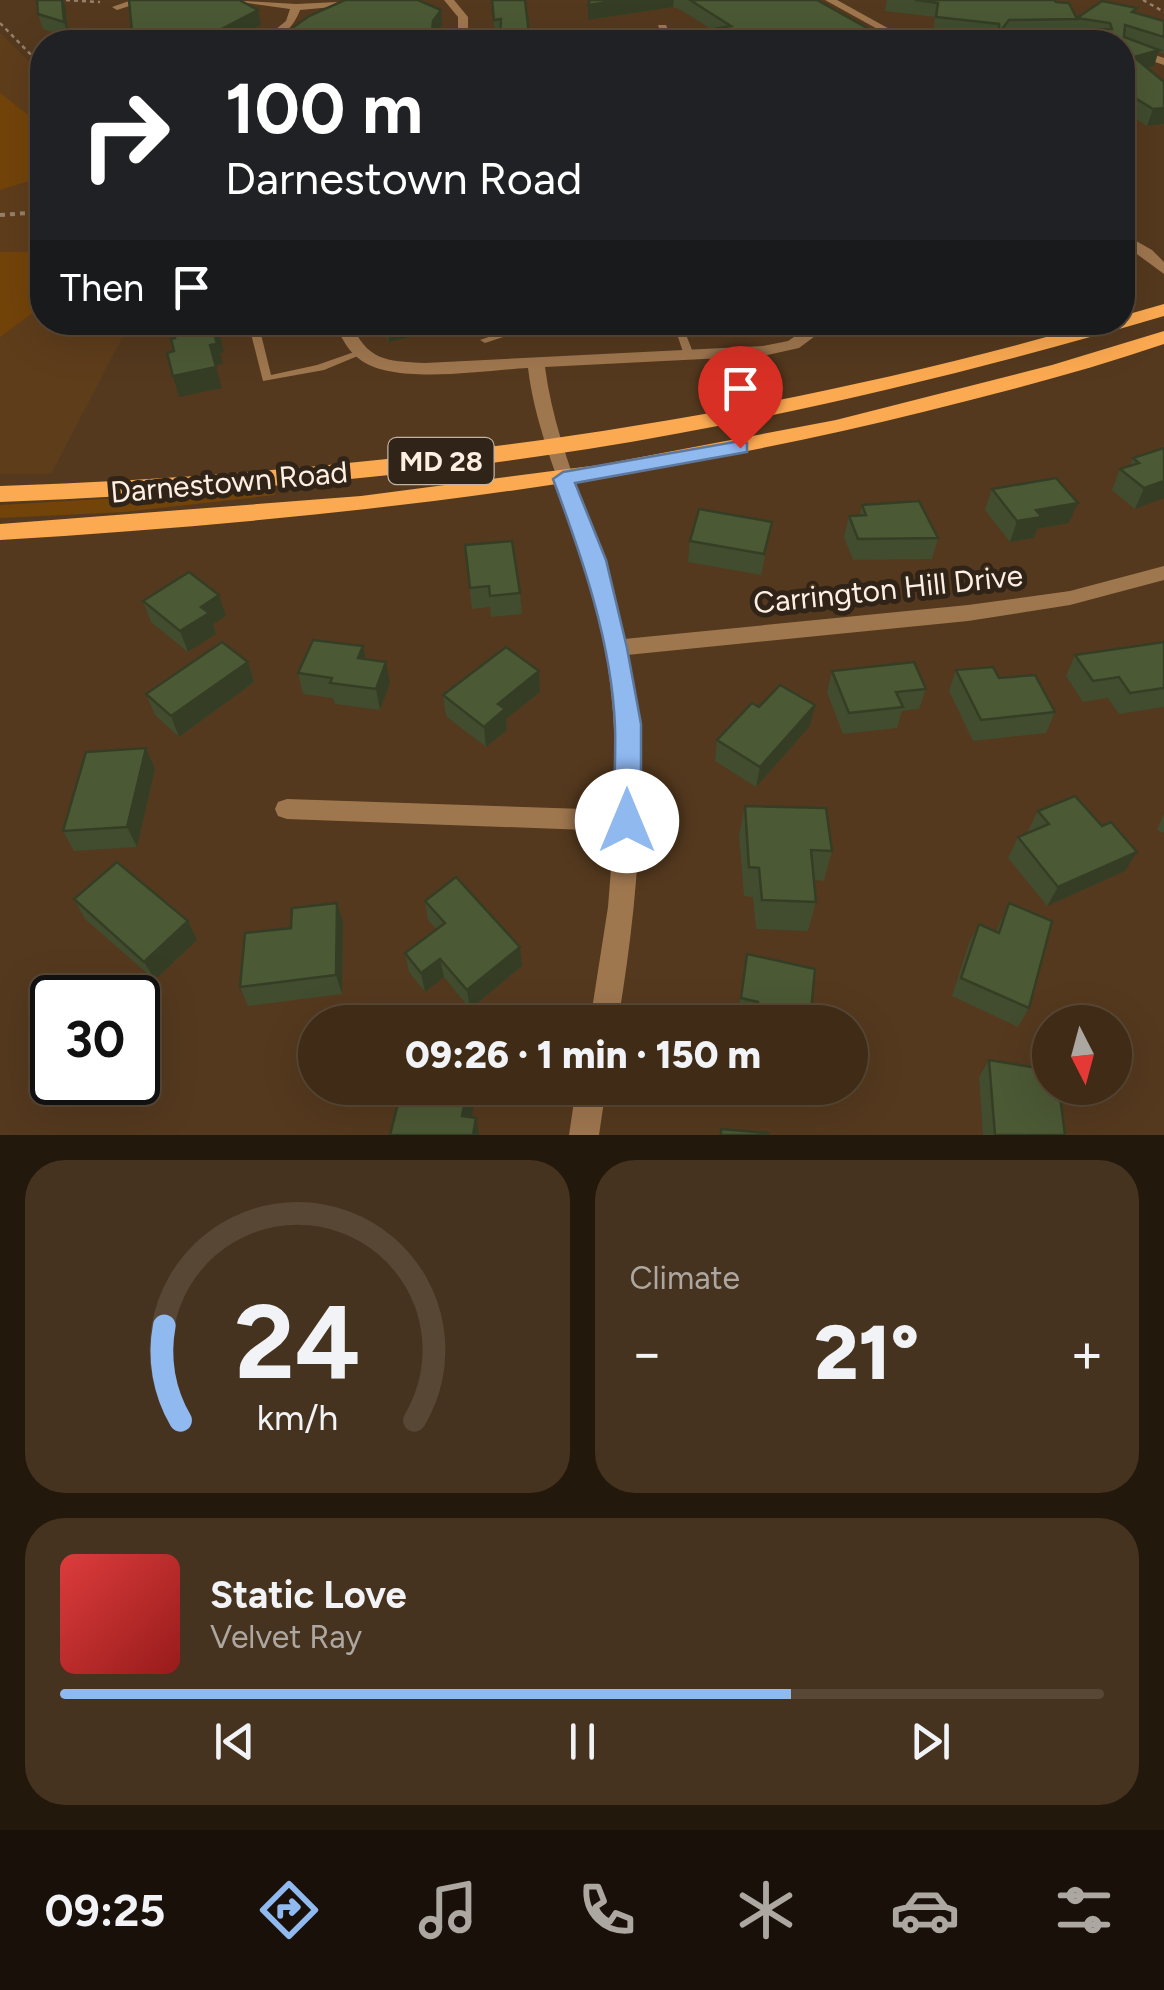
<!DOCTYPE html>
<meta charset="utf-8">
<style>
:root{--surface:#3f2b16;--page:#46331f;--text:#f1f3f6;--muted:#ada7a1;--line:#584735;--accent:#90b9f0}
body{margin:0;font-family:Figtree,sans-serif;background:var(--page);color:var(--text);height:100vh;display:flex;flex-direction:column;font-size:38px;white-space:nowrap}
*{box-sizing:border-box;margin:0}
p{font-size:32px;color:var(--muted)}
.icon{flex:none;width:55px;height:55px;fill:none;stroke:currentColor;stroke-width:2;stroke-linecap:round;stroke-linejoin:round}
.map{position:relative;height:1135px;overflow:hidden}
.sheet{display:flex;flex-direction:column;gap:25px;padding:25px;background:#23180c;flex:1}
.sheet>*{flex:none}
.hud{position:absolute;left:30px;top:30px;width:1105px;height:305px;border-radius:40px;box-shadow:0 10px 40px #0002,0 0 0 2px var(--line);background:#202124;color:#fff;overflow:hidden}
.needle{width:65px;rotate:174deg}
.tools{position:absolute;left:1032px;top:1005px;display:grid;gap:20px}
.tools a{display:grid;place-items:center;width:100px;height:100px;border-radius:50%;background:var(--surface);box-shadow:0 10px 40px #0002,0 0 0 2px var(--line);font-size:50px}
.speed{position:absolute;left:30px;top:975px;display:flex;gap:20px;font-size:50px;font-weight:700;text-align:center}
.speed>*{display:grid;place-content:center;width:130px;height:130px;border-radius:50%;background:var(--surface);box-shadow:0 10px 40px #0002,0 0 0 2px var(--line);line-height:1}
.speed .limit{border:5px solid #111;border-radius:15px;background:#fff;color:#111}
.pin{position:absolute;display:grid;place-items:center;width:85px;height:85px;color:#fff;margin:-102px -42px;border-radius:50% 50% 50% 0;rotate:-45deg;box-shadow:0 0 10px #0007}
.pin .icon{rotate:45deg}
.me{position:absolute;width:110px;margin:-55px;rotate:0deg;stroke-linejoin:round;filter:drop-shadow(0 0 8px #0008)}
.turn{display:flex;align-items:center;gap:35px;height:210px;padding:0 30px;font-size:45px}
.turn .icon{width:130px;height:130px;stroke-width:2.5}
.turn b{display:block;font-size:70px;line-height:85px}
.then{display:flex;align-items:center;height:95px;padding:0 30px;background:#0003;gap:20px;font-size:38px}
.big{font-size:75px;font-weight:800;line-height:1.1}
.sheet .card{flex:1;display:flex;flex-direction:column;justify-content:center;gap:15px;min-width:0;padding:0 35px;border-radius:40px;background:var(--page)}
.sheet .dial{align-items:center;gap:0}
.dial svg{height:260px;overflow:visible;fill:none;stroke:var(--line);stroke-width:7;stroke-linecap:round;text-anchor:middle}
.dial text{fill:var(--text);stroke:none}
.song{display:flex;align-items:center;gap:30px}
.cover{width:120px;height:120px;border-radius:15px;background:linear-gradient(135deg,hsl(0 70% 55%),hsl(0 70% 35%))}
.played{height:10px;border-radius:5px;background:linear-gradient(90deg,var(--accent) 70%,var(--line) 70%)}
.keys{display:flex;justify-content:space-around;direction:ltr}
.heat{display:flex;justify-content:space-between;align-items:center;font-size:55px;direction:ltr}
.sheet .tiles{flex:1;display:grid;gap:25px;grid-template-columns:1fr 1fr}
.card:last-child{grid-column:span 2}
.trip{position:absolute;left:298px;top:1005px;width:570px;height:100px;border-radius:50px;background:var(--surface);box-shadow:0 10px 40px #0002,0 0 0 2px var(--line);font-weight:800;line-height:100px;text-align:center}
.menu{display:flex;height:160px;justify-content:space-around;align-items:center;background:#191109;color:var(--muted)}
.menu .icon{width:70px;height:70px}
.menu .on{color:var(--accent)}
.menu b{font-size:45px;color:var(--text)}
.map>svg:first-child{display:block}
</style>
<div class="map">
<svg width="1164" height="1135" viewBox="0 0 1164 1135">
<rect width="100%" height="100%" fill="#54391e"/>
<!-- built -->
<polygon fill="#5e3d1b" points="0,33 42,74 42,322 130,323 51,474 0,474"/>
<!-- green -->
<g fill="#73440a">
<polygon points="0,93 42,126 42,177 0,190"/>
<polygon points="0,252 42,252 42,306 0,337"/>
<polygon points="274,489 275,495 124,512 0,518 0,505"/>
</g>
<g fill="none" stroke-linecap="round" stroke-linejoin="round">
<!-- path-far1 -->
<g stroke="#96806b" stroke-width="2.5" stroke-dasharray="4 4" stroke-linecap="butt">
<polyline points="66,0 100,2"/>
<polyline points="1143,0 1164,12"/>
<polyline points="0,23 42,66"/>
</g>
<!-- path -->
<polyline stroke="#96806b" stroke-width="4" stroke-dasharray="5 5" stroke-linecap="butt" points="0,215 42,212"/>
<!-- lane -->
<g fill="#9f774f" fill-rule="evenodd">
<polygon points="248,322 258,322 271,375 317,365 360,350 365,353 324,370 263,381"/>
<polygon points="532,322 548,322 485,343 480,340"/>
<polygon points="659,322 673,322 683,327 694,355 693,357 685,357 684,355 676,331"/>
</g>
<!-- street -->
<g fill="#9f774f" fill-rule="evenodd">
<polygon points="132,0 148,0 117,10 112,7"/>
<path d="M226,0L296,4L359,1L364,4L300,10C294,27 279,42 260,42L286,21L290,9Z"/>
<polygon points="444,0 454,0 468,17 468,42 458,42 458,17"/>
<polygon points="825,0 837,0 913,42 901,42"/>
<polygon points="658,25 666,25 673,42 663,42"/>
<polygon points="1122,44 1164,58 1164,65 1122,51"/>
<polygon points="1122,233 1152,250 1164,262 1164,274 1122,243"/>
<path d="M334,322H350C368,361 385,361 425,363L763,346L788,341L816,322H834L799,348L763,356L545,367C557,461 607,545 624,639L968,605L1070,591L1164,566V580L1070,605L968,621L627,655C650,777 638,901 618,1022H590L608,907L614,831L287,819L278,816L275,809L278,802L287,799L615,810C618,726 609,640 585,559C566,494 536,435 528,368C486,370 397,385 362,361C348,352 341,337 334,322Z"/>
<polygon points="576,1088 606,1088 599,1135 569,1135"/>
</g>
<!-- primary -->
<g fill="#fcaa51" fill-rule="evenodd">
<path d="M1164,304V316C975,371 784,418 588,449C393,480 197,494 0,502V486C373,473 740,426 1100,322H1122V316Z"/>
<path d="M1164,331V344C1085,371 1004,392 923,412C620,487 312,521 0,540V524L361,496L599,465L836,420L1052,365Z"/>
</g>
</g>
<!-- wall -->
<g fill="#414d2e">
<polygon points="37,0 63,0 69,38 43,29 38,14"/>
<polygon points="129,0 261,25 228,42 133,42"/>
<polygon points="492,0 525,0 500,35 495,35"/>
<polygon points="590,0 817,0 892,42 713,42 714,31 681,10 673,7 588,20"/>
<polygon points="887,0 1054,0 1077,19 1074,30 1077,18 1136,13 1164,21 1164,54 1158,52 1154,66 1147,68 1164,82 1164,124 1147,126 1122,110 1122,42 996,42 996,38 933,32 935,17 885,11"/>
<polygon points="441,10 442,25 434,36 434,42 273,42"/>
<polygon points="378,322 425,322 422,323 423,334 389,342"/>
<polygon points="756,322 776,322 770,327"/>
<polygon points="1164,448 1135,509 1112,490 1120,469 1130,466 1133,458"/>
<polygon points="992,489 1069,523 1037,529 1034,538 1010,542 985,510"/>
<polygon points="862,505 938,538 932,559 853,560 844,537 849,516 860,515"/>
<polygon points="690,541 768,543 761,575 688,562"/>
<polygon points="465,545 520,593 522,614 491,617 490,607 472,609"/>
<polygon points="143,601 226,616 213,624 216,634 188,652 151,622"/>
<polygon points="1164,642 1164,707 1119,714 1108,698 1083,702 1066,676 1075,655"/>
<polygon points="363,646 366,659 390,683 380,710 335,704 333,698 303,694 298,673"/>
<polygon points="248,662 254,682 179,737 155,715 146,694"/>
<polygon points="956,670 999,678 1055,712 1046,733 973,741 949,691"/>
<polygon points="539,671 540,692 506,719 507,730 486,747 446,716 443,695"/>
<polygon points="832,671 926,689 919,709 902,711 897,728 843,734 827,692"/>
<polygon points="759,707 810,726 756,787 715,761 717,740"/>
<polygon points="146,748 155,769 137,847 74,851 63,831"/>
<polygon points="745,806 832,851 824,881 814,880 816,902 808,931 756,929 753,897 744,896 739,836"/>
<polygon points="1038,811 1125,871 1047,906 1008,858 1018,837 1029,833 1028,831"/>
<polygon points="1164,814 1164,833 1157,830"/>
<polygon points="74,899 188,921 197,940 155,980 85,919"/>
<polygon points="425,901 522,966 470,1009 444,977 425,992 409,972 405,953 437,929 428,920"/>
<polygon points="337,903 343,922 342,994 248,1006 240,987 291,928"/>
<polygon points="1009,903 1029,1008 1018,1027 952,996 969,943 979,924 996,931"/>
<polygon points="747,954 810,1022 753,1022 754,1020 737,1017"/>
<polygon points="989,1060 1065,1135 983,1135 979,1077"/>
</g>
<!-- shaded-wall -->
<g fill="#353e25">
<polygon points="62,0 63,0 65,5 69,38 64,22"/>
<polygon points="621,0 674,0 673,7 588,20 588,5"/>
<polygon points="258,10 261,25 228,42 212,42 210,35"/>
<polygon points="441,10 442,25 434,36 434,42 433,21"/>
<polygon points="187,31 190,42 176,42"/>
<polygon points="424,32 425,42 416,42"/>
<polygon points="1159,50 1154,66 1129,73 1134,57"/>
<polygon points="1164,108 1164,124 1147,126 1153,109"/>
<polygon points="386,322 425,322 422,323 423,334 389,342"/>
<polygon points="219,332 224,352 220,353 223,364 215,365 210,345 214,333"/>
<polygon points="216,367 222,388 179,397 173,376"/>
<polygon points="1164,481 1164,498 1135,509 1144,488"/>
<polygon points="1078,503 1069,523 1037,529 1034,538 1010,542 1017,521 1036,510"/>
<polygon points="219,595 226,616 213,624 216,634 188,652 180,631 201,607"/>
<polygon points="363,646 368,667 358,658"/>
<polygon points="248,662 254,682 179,737 171,716"/>
<polygon points="386,662 390,683 380,710 376,689"/>
<polygon points="539,671 540,692 506,719 507,730 486,747 484,727 498,704"/>
<polygon points="815,705 810,726 756,787 760,767"/>
<polygon points="146,748 155,769 137,847 127,827"/>
<polygon points="1137,852 1125,871 1047,906 1058,887"/>
<polygon points="337,903 343,922 342,994 336,975"/>
<polygon points="188,921 197,940 155,980 144,962"/>
<polygon points="520,947 522,966 470,1009 467,990"/>
<polygon points="440,959 444,977 425,992 421,973"/>
<polygon points="468,1088 477,1088 468,1135 462,1116"/>
<polygon points="476,1118 479,1135 473,1135"/>
</g>
<!-- building -->
<g fill="#4c5935" stroke="#353e25" stroke-width="2.5">
<polygon points="37,0 62,0 64,22 38,14"/>
<polygon points="129,0 239,0 258,10 210,35 187,31 176,42 133,42"/>
<polygon points="345,0 418,0 441,10 433,21 432,32 424,32 416,42 273,42 309,16"/>
<polygon points="492,0 525,0 530,42 500,42 501,19 494,20"/>
<polygon points="590,0 621,0 588,5"/>
<polygon points="690,0 817,0 892,42 740,42 714,29 731,26"/>
<polygon points="915,0 1054,0 1056,2 1069,3 1077,19 1009,20 1002,29 1018,31 1029,42 1001,42 999,24 936,17 938,3"/>
<polygon points="1102,1 1137,8 1132,12 1164,21 1164,37 1125,25 1124,37 1159,50 1134,57 1164,82 1164,108 1153,109 1122,90 1122,42 1048,42 1029,30 1112,29 1110,23 1077,18"/>
<polygon points="170,322 216,322 219,332 214,333 217,344 210,345 216,367 173,376 167,353 174,351 171,339 175,338"/>
<polygon points="1164,448 1164,481 1144,488 1120,469 1139,463 1133,458"/>
<polygon points="1056,478 1078,503 1036,510 1042,517 1017,521 992,489"/>
<polygon points="919,501 938,538 858,539 849,516 866,515 862,505"/>
<polygon points="699,509 772,522 764,554 690,541"/>
<polygon points="512,541 520,593 490,596 489,586 470,588 465,545"/>
<polygon points="189,572 219,595 201,607 209,613 180,631 143,601"/>
<polygon points="313,640 363,646 358,658 386,662 376,689 330,683 332,678 298,673"/>
<polygon points="222,642 248,662 171,716 146,694"/>
<polygon points="1164,642 1164,688 1130,693 1119,677 1093,681 1075,655"/>
<polygon points="506,647 539,671 498,704 505,709 484,727 443,695"/>
<polygon points="914,662 926,689 896,692 903,707 849,713 832,671"/>
<polygon points="993,667 999,678 1035,675 1055,712 981,720 956,670"/>
<polygon points="780,685 815,705 760,767 717,740 752,703 759,707"/>
<polygon points="146,748 127,827 63,831 86,752"/>
<polygon points="1075,796 1102,826 1111,822 1137,852 1058,887 1018,837 1049,824 1038,811"/>
<polygon points="745,806 826,808 832,851 811,850 816,902 762,900 759,868 749,867"/>
<polygon points="117,862 188,921 144,962 74,899"/>
<polygon points="456,877 520,947 467,990 440,959 421,973 405,953 445,923 425,901"/>
<polygon points="337,903 336,975 240,987 245,933 291,928 292,908"/>
<polygon points="1009,903 1052,921 1029,1008 961,978 979,924 999,933"/>
<polygon points="747,954 815,969 810,1022 755,1022 758,1002 741,998"/>
<polygon points="989,1060 1050,1070 1050,1088 1059,1088 1065,1135 995,1135"/>
<polygon points="402,1088 468,1088 462,1116 476,1118 473,1135 390,1135"/>
<polygon points="721,1129 768,1133 768,1135 721,1135"/>
</g>
<!-- route -->
<path fill="#90b9f0" stroke="#5e789c" stroke-width="2.5" d="M740,441L747,443V452L575,483L606,560L627,648L641,724V821L637,829L627,833L617,829L613,821C614,790 616,758 615,727C612,643 582,557 553,479L563,472Z"/>
<g text-anchor="middle" dominant-baseline="central" stroke-width="10" stroke-linejoin="round" paint-order="stroke">
<!-- shield labels -->
<rect fill="#302418" stroke="#c0b2a5" stroke-width="2.5" x="388.5" y="438" width="105" height="46" rx="8"/>
<g font-size="28" font-weight="bold" fill="#fdefe2">
<text x="441" y="461">MD 28</text>
</g>
<!-- street labels -->
<g font-size="30" fill="#fdefe2" stroke="#302418">
<text transform="translate(229 482) rotate(-5)">Darnestown Road</text>
<text transform="translate(888 589) rotate(-6)">Carrington Hill Drive</text>
</g>
</g>
</svg>
<div class="tools">
<a><svg class="needle" viewBox="-14 -14 28 28"><path d="M0-13l5 13h-10z" fill="#e53935"/><path d="M0 13l5-13h-10z" fill="#ada7a1"/></svg></a>
</div>
<div class="speed"><div class="limit">30</div></div>
<div class="pin" style="left:740px;top:448px;background:#d93025"><svg class="icon" aria-label="arrive" viewBox="0 0 24 24"><path d="M6 21V4h12l-3 4 3 4H6"/></svg></div>
<svg class="me" style="left:627px;top:821px" viewBox="-20 -20 40 40"><circle r="19" fill="#fff"/><path d="M0-13L10 11 0 6-10 11z" fill="#90b9f0"/></svg>
<div class="trip">09:26 · 1 min · 150 m</div>
<div class="hud">
<div class="turn"><svg class="icon" aria-label="right" viewBox="0 0 24 24"><path d="M7 20v-9h11M14 6l5 5-5 5"/></svg><div><b>100 m</b>Darnestown Road</div></div>
<div class="then">Then<svg class="icon" aria-label="arrive" viewBox="0 0 24 24"><path d="M6 21V4h12l-3 4 3 4H6"/></svg></div>
</div>
</div>
<section class="sheet">
<div class="tiles">
<div class="card dial"><svg viewBox="0 0 100 80">
<path d="M14 69A42 42 0 1 1 86 69"/>
<path d="M14 69A42 42 0 0 1 9 40" stroke="#90b9f0"/>
<text x="50" y="56" font-size="32" font-weight="700">24</text>
<text x="50" y="72" font-size="11">km/h</text>
</svg></div>
<div class="card"><p>Climate</p>
<div class="heat"><a>−</a><b class="big">21°</b><a>+</a></div>
</div>
<div class="card">
<div class="song"><i class="cover"></i><div><b>Static Love</b><p>Velvet Ray</p></div></div>
<div class="played"></div>
<div class="keys"><svg class="icon" aria-label="previous" viewBox="0 0 24 24"><path d="M18 5L8 12l10 7zM5 5v14"/></svg><svg class="icon" aria-label="pause" viewBox="0 0 24 24"><path d="M8 5v14M16 5v14"/></svg><svg class="icon" aria-label="next" viewBox="0 0 24 24"><path d="M6 5l10 7-10 7zM19 5v14"/></svg></div>
</div>
</div>
</section>
<nav class="menu">
<b>09:25</b>
<svg class="icon on" aria-label="directions" viewBox="0 0 24 24"><path d="M12 3l9 9-9 9-9-9zM9 14v-3h6M13 9l2 2-2 2"/></svg>
<svg class="icon" aria-label="music" viewBox="0 0 24 24"><path d="M9 18V5l10-2v13"/><circle cx="6" cy="18" r="3"/><circle cx="16" cy="16" r="3"/></svg>
<svg class="icon" aria-label="phone" viewBox="0 0 24 24"><path d="M5 4h4l2 5-3 2q2 4 5 5l2-3 5 2v4C11 20 4 13 5 4z"/></svg>
<svg class="icon" aria-label="climate" viewBox="0 0 24 24"><path d="M12 3v18M4 7l16 10M4 17L20 7"/></svg>
<svg class="icon" aria-label="car" viewBox="0 0 24 24"><path d="M5 17H2v-5l4-1 3-4h7l3 4 3 1v5h-3M9 17h6M6 11h13"/><circle cx="7" cy="17" r="2"/><circle cx="17" cy="17" r="2"/></svg>
<svg class="icon" aria-label="filters" viewBox="0 0 24 24"><path d="M4 7h16M4 17h16"/><circle cx="9" cy="7" r="2"/><circle cx="15" cy="17" r="2"/></svg>
</nav>
